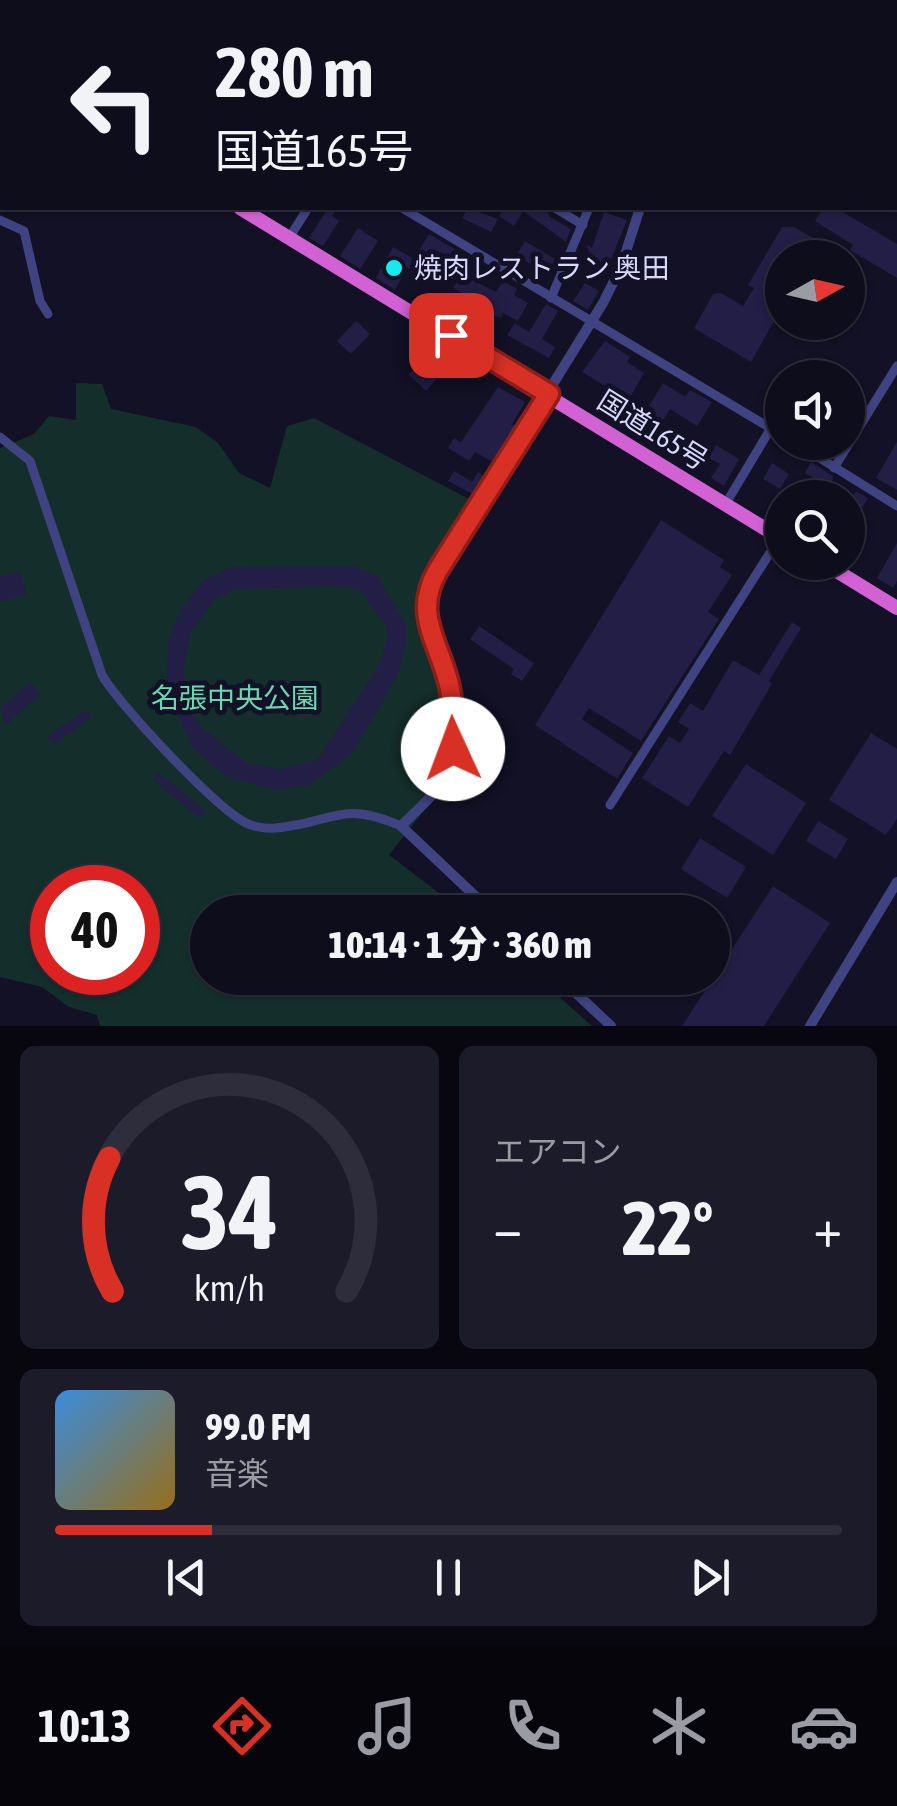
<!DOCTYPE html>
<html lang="ja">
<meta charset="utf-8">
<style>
:root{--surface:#0e0d1c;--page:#1c1b29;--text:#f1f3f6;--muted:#9b9ca3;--line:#2e2d3b;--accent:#d93025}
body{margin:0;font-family:"Asap Condensed","Noto Sans JP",sans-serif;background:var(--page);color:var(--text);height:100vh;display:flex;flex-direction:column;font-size:38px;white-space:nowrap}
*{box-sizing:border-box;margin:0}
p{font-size:32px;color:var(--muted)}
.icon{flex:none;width:55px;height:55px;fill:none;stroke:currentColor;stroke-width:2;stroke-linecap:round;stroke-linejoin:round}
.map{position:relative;height:1026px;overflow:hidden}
.sheet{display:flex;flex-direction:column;gap:20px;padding:20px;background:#08070f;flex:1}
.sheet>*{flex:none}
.top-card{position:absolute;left:0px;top:0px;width:898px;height:210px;box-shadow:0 2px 8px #0004,0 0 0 2px var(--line);background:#0e0d1c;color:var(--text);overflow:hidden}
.needle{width:65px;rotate:82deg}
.tools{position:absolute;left:765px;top:240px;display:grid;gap:20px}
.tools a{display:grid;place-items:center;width:100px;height:100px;border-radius:50%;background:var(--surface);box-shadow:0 2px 8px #0004,0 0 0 2px var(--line);font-size:50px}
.speed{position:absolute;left:30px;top:865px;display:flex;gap:20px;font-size:50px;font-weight:700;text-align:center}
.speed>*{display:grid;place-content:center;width:130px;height:130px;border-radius:50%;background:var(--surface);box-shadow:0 2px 8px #0004,0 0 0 2px var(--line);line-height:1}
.speed .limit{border:15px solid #d22;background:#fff;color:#111}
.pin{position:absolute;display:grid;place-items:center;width:85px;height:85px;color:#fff;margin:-42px;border-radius:20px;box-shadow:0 5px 15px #0006}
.me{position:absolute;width:110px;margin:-55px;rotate:358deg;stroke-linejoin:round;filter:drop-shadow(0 0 8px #0008)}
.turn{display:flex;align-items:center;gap:35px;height:210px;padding:0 50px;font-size:45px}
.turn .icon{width:130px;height:130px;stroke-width:2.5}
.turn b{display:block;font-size:70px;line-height:85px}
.big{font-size:75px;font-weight:800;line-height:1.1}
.sheet .widget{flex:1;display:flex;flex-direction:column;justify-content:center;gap:15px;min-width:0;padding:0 35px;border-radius:15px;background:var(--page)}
.sheet .dial{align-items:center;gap:0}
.dial svg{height:260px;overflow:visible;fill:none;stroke:var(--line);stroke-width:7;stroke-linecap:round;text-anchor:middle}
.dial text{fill:var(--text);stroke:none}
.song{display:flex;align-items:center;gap:30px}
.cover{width:120px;height:120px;border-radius:15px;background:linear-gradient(135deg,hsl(210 70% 55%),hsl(40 70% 35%))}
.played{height:10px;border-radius:5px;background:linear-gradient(90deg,var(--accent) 20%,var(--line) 20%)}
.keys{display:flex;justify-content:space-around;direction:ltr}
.heat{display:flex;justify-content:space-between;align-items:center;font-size:55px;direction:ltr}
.sheet .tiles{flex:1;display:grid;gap:20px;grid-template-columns:1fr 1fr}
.widget:last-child{grid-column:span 2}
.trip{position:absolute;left:190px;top:895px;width:540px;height:100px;border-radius:50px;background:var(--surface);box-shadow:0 2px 8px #0004,0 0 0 2px var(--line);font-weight:800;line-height:100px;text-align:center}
.tabs{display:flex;height:160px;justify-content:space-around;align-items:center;background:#06050b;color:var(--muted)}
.tabs .icon{width:70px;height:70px}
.tabs .active{color:var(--accent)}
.tabs b{font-size:45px;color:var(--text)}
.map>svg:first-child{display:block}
</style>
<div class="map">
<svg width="897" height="1026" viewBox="0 0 897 1026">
<rect width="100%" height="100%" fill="#121125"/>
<!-- green -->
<path fill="#142f2b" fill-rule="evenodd" d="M76,383L102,384L111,409L196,427L218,443L239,473L270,488L287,426L314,418L488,509L436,596L433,610L465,713L462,762L389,855L464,912H208V978H538L592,1026H100L97,1015L69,1007L42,987L0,977V448L34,434L49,416L76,420ZM52,888H138V972H52Z"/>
<!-- building -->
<g fill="#221e45" fill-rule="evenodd">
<polygon points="328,208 337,208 332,216 339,221 323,246 309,238"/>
<polygon points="468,208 498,219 491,232 462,218"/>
<polygon points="505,208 545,208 550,217 571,229 566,242 523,211 514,226 499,216"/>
<polygon points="823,208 836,208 897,244 897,278 850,250 853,245 815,221"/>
<polygon points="604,212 627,220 606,272 593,266 587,245 592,248"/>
<polygon points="782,227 794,227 820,242 812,258 782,258 782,307 751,362 694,328 713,294 721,293 743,306 754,288 748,285"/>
<polygon points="358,228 378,241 360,269 340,256"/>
<polygon points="429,234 458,251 438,285 407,267 395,290 376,278 393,247 414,259"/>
<polygon points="525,241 558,261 552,276 516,256"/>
<polygon points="461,274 496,292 503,281 517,289 514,295 528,303 518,321 503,313 501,318 475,309 473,299 453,288"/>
<polygon points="585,283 599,291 588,310 573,301"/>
<polygon points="546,304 558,311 542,339 555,347 549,358 507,335 515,323 529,332"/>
<polygon points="356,321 370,334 351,354 337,341"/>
<polygon points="605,341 630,357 627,362 644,373 618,418 604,410 615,392 582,372"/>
<polygon points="432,350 448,366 426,391 409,375"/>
<polygon points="663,383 685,397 690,390 712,402 697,426 670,409 654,436 637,426"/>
<polygon points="498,387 525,402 512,424 516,427 494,463 475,452 469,461 448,448 454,438 461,442"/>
<polygon points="897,442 897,490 876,478"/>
<polygon points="716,445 739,459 724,486 711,478 720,464 709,458"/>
<polygon points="811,462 834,477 828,488 805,473"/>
<polygon points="772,463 789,474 780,489 763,479"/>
<polygon points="454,471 472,482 478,472 485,477 474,495 448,481"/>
<polygon points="856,491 868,498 848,530 848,503"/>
<polygon points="661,520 724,560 720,567 732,575 708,612 719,619 641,741 589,708 582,719 633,753 617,779 535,725"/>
<polygon points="897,543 897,581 893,588 877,578"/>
<path d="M354,566L377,576L406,624L407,643L397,676L353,753L308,785L292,788L274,790L225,776L192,747L167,689L168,640L183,606L204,580L231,567ZM329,586L358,588L386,626L387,641L378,667L318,759L280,769L246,763L200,726L190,704L183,669L191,632L214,600L235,589Z"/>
<polygon points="20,571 27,594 0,602 0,577"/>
<polygon points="792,622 801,628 769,681 772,684 730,755 724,751 688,807 642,778 669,736 680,743 689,729 678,722 690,703 703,711 733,660 759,675"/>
<polygon points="479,626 534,663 522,681 511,674 514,669 470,639"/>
<polygon points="30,681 40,695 6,725 0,708"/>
<polygon points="86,710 92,717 54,745 48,736"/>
<polygon points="871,733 897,749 897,819 886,835 829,800"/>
<polygon points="746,764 806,803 773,855 712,816"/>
<polygon points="158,772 206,811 200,818 152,780"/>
<polygon points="818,821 848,839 836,859 806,841"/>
<polygon points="700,838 746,867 727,898 681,869"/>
<polygon points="773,886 830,923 764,1026 682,1026"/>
</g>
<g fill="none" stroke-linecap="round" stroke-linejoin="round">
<!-- minor -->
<g stroke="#3f4381" stroke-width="9">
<polyline points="53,0 64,2"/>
<polyline points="203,0 203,2"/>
<polyline points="225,0 229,2"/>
<polyline points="359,0 363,2"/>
<polyline points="714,0 718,2"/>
<polyline points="895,0 897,2"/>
<polyline points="89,2 90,0"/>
<polyline points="242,2 244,0"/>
<polyline points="437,2 439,0"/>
<polyline points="645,2 646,0"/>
<polyline points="830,2 837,0"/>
<polyline points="402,208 782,435"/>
<polyline points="555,208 583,225"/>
<polyline points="0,220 24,231 40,301 48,314"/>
<polyline points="289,238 308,208"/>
<polyline points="551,298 589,208"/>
<path d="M0,437L30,461L102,675C119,705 216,808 246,823C253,827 268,829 276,828C334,823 340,799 401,826"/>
<polyline points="794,442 897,506"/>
<polyline points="834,468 897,366"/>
<polyline points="725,505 771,428"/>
<polyline points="610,805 780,537"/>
</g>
<!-- tertiary -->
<g stroke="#3f4381" stroke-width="10">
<polyline points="502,0 506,2"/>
<polyline points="7,2 8,0"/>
<polyline points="700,2 702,0"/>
<polyline points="0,26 2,18"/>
<path d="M492,912L401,826C415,812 433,797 443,780C486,702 399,637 438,570L603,303L621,267L640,208"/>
<polyline points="560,978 611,1026"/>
<polyline points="810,1026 897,882"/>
</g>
<!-- trunk -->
<g stroke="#d262d3" stroke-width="14">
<polyline points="0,65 2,67"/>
<polyline points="240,208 782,539"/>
<polyline points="822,562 897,608"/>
</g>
</g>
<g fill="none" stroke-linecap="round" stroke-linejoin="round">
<!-- route casing -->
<g stroke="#8d1f18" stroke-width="25">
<path id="route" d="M451,335L549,394L438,570C414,611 435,636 447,677C454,700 454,725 453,749"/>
</g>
<!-- route -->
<use href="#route" stroke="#d93025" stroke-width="18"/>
</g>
<!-- markers -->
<circle fill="#12ecee" stroke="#121125" stroke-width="4" cx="394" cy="268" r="10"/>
<g text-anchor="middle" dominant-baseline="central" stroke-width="10" stroke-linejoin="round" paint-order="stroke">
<!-- poi labels -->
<g font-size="28" fill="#d8d8fc" stroke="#121125" text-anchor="start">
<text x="414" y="268">焼肉レストラン 奥田</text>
</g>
<!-- street labels -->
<g font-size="28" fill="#d8d8fc" stroke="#121125">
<text transform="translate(653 430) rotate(32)">国道165号</text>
</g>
<!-- park labels -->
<g font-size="28" fill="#68d8b1" stroke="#121125">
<text x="235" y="698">名張中央公園</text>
</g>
</g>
</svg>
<div class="tools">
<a><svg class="needle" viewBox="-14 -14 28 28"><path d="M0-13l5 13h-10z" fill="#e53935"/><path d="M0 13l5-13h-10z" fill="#9b9ca3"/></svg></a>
<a><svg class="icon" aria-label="sound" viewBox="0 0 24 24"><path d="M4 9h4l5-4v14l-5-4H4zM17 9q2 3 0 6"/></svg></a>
<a><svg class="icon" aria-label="search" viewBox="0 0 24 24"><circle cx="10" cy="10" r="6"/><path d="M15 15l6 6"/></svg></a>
</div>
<div class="speed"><div class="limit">40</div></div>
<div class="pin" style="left:451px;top:335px;background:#d93025"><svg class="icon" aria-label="arrive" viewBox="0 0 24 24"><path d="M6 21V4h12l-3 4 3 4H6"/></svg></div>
<svg class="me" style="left:453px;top:749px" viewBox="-20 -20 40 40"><circle r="19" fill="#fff"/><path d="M0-13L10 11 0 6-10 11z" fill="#d93025"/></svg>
<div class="trip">10:14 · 1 分 · 360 m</div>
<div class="top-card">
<div class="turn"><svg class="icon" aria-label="left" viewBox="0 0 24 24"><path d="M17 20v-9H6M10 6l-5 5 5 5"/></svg><div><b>280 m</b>国道165号</div></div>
</div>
</div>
<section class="sheet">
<div class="tiles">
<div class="widget dial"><svg viewBox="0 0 100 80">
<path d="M14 69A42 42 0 1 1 86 69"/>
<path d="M14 69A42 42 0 0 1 13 28" stroke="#d93025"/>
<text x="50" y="56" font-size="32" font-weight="700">34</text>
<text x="50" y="72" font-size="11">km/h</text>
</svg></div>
<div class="widget"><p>エアコン</p>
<div class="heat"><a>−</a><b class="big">22°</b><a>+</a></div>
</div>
<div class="widget">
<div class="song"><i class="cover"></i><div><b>99.0 FM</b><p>音楽</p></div></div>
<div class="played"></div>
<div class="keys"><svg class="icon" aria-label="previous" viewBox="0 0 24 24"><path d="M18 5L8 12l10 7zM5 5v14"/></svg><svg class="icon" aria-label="pause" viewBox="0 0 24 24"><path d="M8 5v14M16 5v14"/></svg><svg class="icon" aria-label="next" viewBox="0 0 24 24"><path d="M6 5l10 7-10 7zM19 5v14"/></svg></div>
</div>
</div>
</section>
<nav class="tabs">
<b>10:13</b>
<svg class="icon active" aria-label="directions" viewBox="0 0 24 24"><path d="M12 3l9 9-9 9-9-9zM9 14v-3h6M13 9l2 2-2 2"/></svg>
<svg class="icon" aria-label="music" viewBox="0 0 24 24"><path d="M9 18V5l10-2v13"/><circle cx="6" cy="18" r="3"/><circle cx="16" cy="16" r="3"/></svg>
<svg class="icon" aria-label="phone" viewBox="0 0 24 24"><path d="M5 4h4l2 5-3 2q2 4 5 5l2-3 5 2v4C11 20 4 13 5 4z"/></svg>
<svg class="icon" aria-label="climate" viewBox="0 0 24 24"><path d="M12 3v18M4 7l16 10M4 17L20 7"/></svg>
<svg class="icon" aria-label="car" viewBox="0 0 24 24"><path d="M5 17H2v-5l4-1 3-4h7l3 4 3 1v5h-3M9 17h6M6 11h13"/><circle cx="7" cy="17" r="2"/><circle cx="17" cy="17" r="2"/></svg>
</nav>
